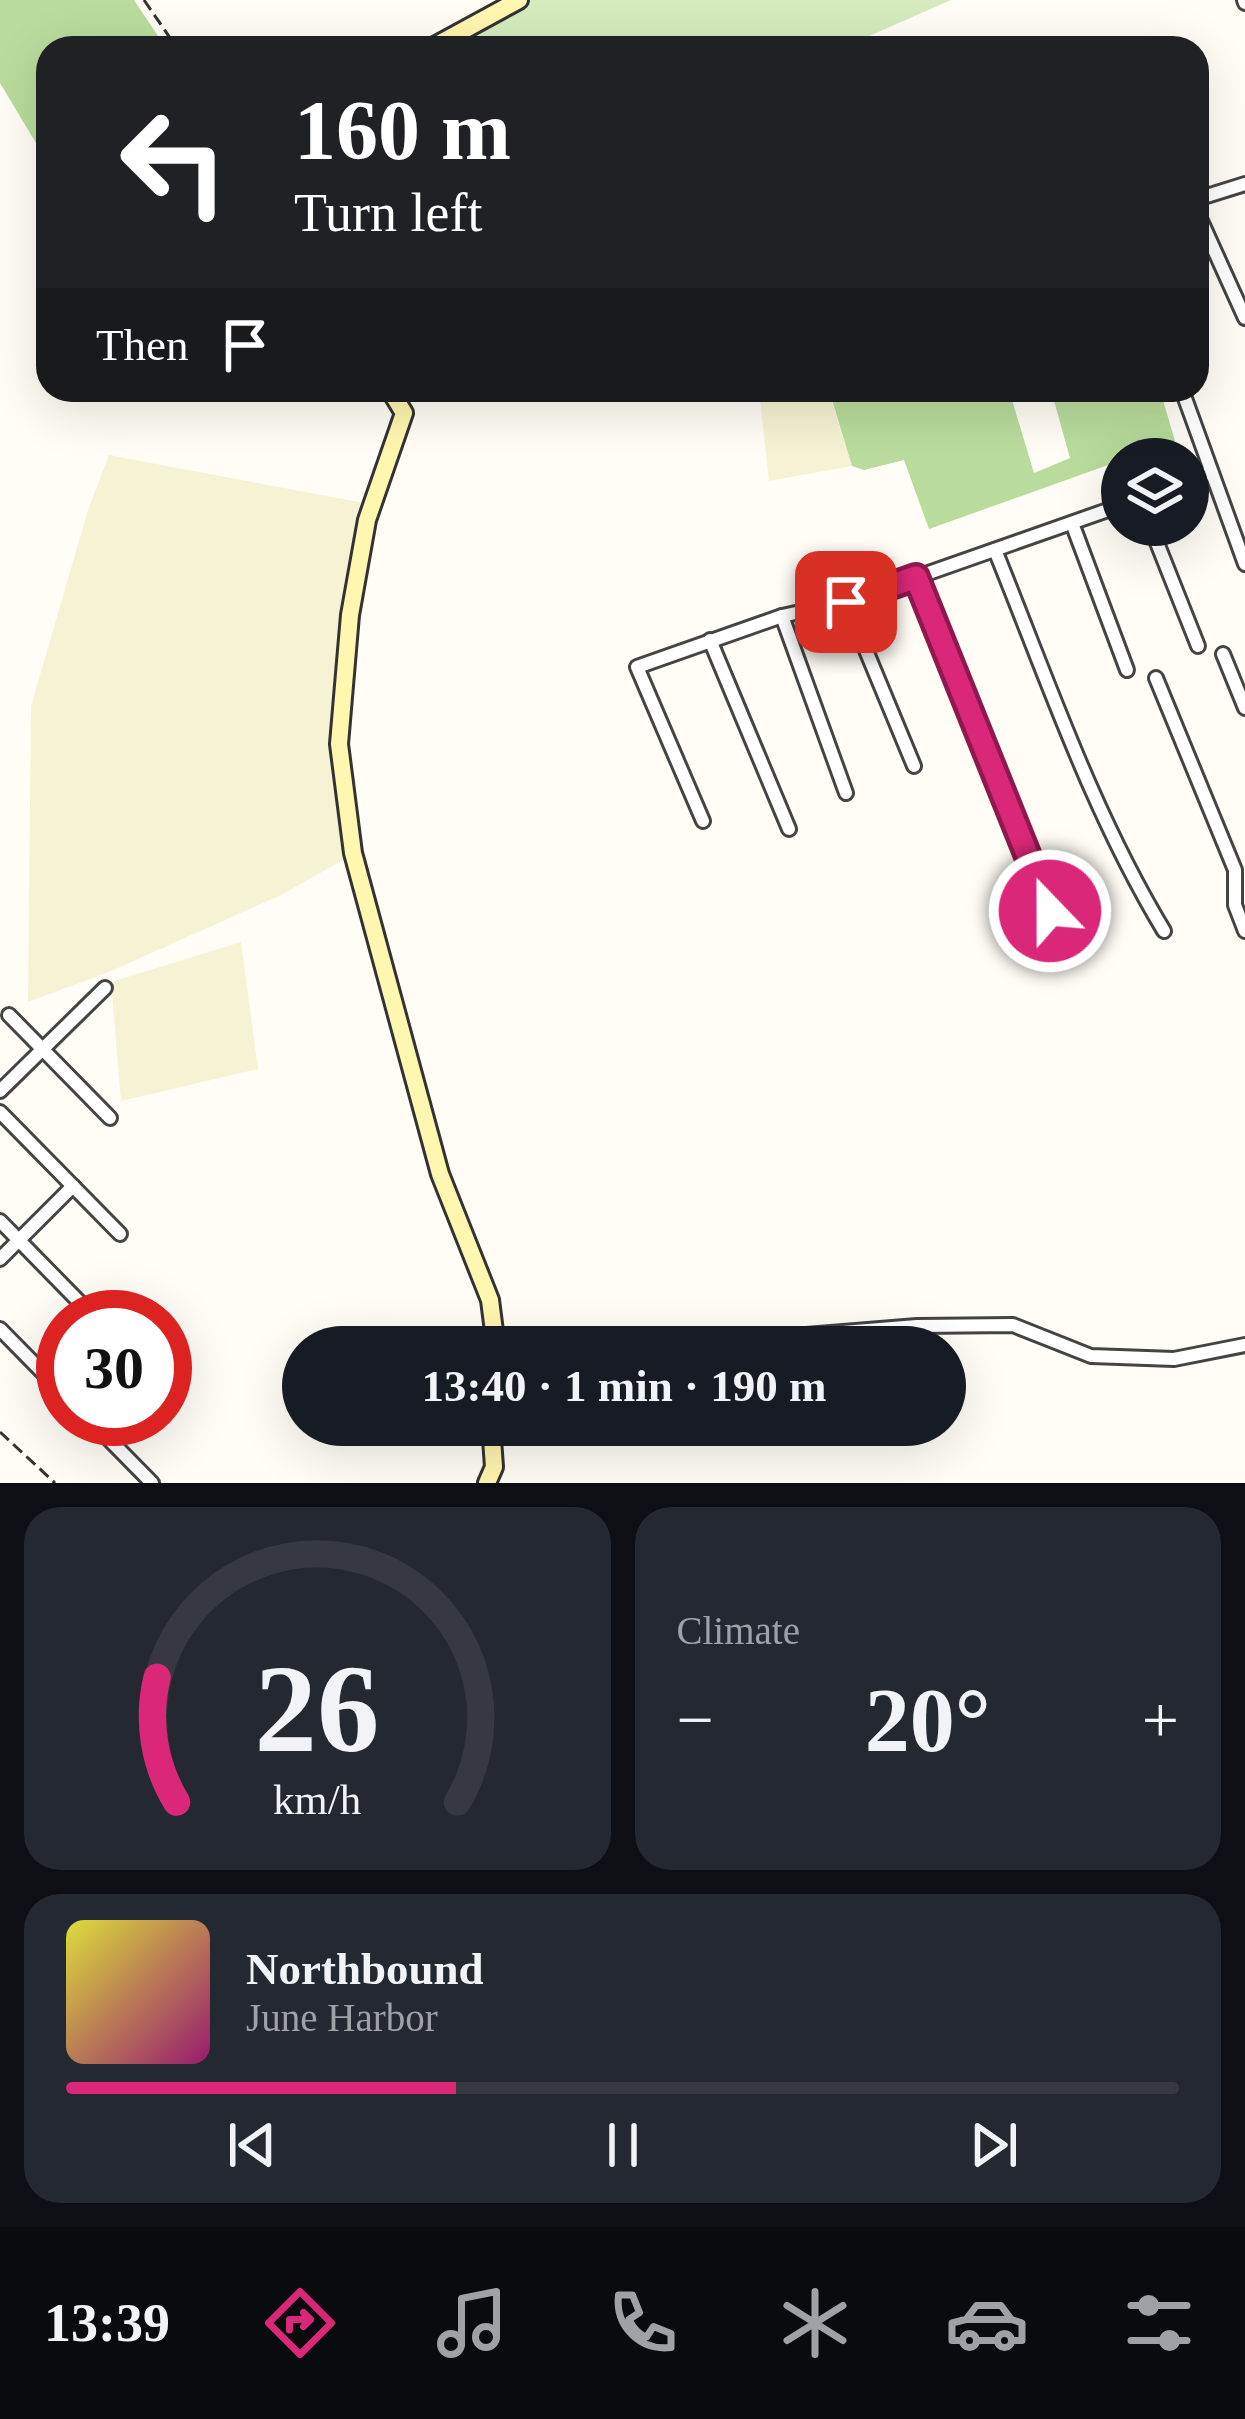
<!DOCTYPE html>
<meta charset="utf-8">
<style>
:root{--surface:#171b24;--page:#242831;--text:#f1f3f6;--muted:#9ea1a6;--line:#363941;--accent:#db2777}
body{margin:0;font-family:"Times New Roman",serif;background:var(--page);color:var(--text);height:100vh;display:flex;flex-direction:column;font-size:45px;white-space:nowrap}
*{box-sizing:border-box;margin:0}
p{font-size:39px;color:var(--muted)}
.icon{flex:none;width:66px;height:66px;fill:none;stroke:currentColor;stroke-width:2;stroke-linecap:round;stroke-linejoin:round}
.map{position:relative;height:1483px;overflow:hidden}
.panel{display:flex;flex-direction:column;gap:24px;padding:24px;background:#0d0f14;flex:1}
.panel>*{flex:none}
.hud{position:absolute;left:36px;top:36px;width:1173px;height:366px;border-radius:36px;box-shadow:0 12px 48px #0002;background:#202124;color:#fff;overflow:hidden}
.controls{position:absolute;left:1101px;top:438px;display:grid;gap:24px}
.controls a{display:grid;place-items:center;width:108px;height:108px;border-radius:50%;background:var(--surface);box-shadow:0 12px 48px #0002;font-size:60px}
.speed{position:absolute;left:36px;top:1290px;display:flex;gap:24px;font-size:60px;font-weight:700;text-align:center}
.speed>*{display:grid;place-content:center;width:156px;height:156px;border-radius:50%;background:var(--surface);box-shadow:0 12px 48px #0002;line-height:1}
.speed .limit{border:18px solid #d22;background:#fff;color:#111}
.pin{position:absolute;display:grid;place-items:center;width:102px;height:102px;color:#fff;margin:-51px;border-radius:24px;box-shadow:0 6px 18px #0006}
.me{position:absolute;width:132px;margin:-66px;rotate:338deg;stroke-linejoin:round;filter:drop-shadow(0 0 9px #0008)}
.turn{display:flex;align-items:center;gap:42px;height:252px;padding:0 60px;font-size:54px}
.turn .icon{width:156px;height:156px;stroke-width:2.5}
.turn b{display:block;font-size:84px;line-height:102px}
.then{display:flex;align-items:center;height:114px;padding:0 60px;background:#0003;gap:24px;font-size:45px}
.big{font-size:90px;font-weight:700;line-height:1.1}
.panel .card{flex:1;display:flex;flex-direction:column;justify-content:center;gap:18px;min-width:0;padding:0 42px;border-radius:36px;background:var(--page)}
.panel .dial{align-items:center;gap:0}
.dial svg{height:312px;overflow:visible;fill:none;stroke:var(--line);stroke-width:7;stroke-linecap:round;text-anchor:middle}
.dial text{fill:var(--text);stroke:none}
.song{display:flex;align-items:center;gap:36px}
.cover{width:144px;height:144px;border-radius:18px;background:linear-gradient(135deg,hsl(60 70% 55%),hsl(320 70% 35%))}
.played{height:12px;border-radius:6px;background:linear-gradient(90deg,var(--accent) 35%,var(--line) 35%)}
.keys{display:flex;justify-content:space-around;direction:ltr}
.heat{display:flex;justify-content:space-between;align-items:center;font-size:66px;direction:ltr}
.panel .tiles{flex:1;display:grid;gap:24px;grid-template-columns:1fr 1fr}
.card:last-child{grid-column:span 2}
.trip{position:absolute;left:282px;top:1326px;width:684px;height:120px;border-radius:60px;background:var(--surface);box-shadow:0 12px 48px #0002;font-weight:700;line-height:120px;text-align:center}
.tabs{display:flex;height:192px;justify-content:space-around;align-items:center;background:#090b0e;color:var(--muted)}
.tabs .icon{width:84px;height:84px}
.tabs .current{color:var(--accent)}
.tabs b{font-size:54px;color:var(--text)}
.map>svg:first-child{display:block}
</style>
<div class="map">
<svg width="1245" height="1483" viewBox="0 0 1245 1483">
<rect width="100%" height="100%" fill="#fffdf5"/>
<!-- farmland -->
<g fill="#f6f3d4">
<polygon points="759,390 828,390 852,466 769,481"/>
<polygon points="109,455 364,503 334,739 345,859 281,895 109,972 28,1002 31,706 88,510"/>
<polygon points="241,942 258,1069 121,1101 111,982"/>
</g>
<!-- green -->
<polygon fill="#d5ebbd" points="531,0 951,0 842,48 654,48 649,37 637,48 443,48"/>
<!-- forest -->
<g fill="#b9dc9c">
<polygon points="0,0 134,0 166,48 48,48 48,163 0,83"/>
<polygon points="829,390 1009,390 1034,473 1070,458 1051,390 1160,390 1175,441 929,529 904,460 864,470 852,466"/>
</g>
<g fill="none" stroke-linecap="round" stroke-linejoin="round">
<!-- street casing -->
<g stroke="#444" stroke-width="18">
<g id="street">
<polyline points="1244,0 1245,3"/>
<polyline points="1197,199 1245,184"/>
<polyline points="1197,212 1245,318"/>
<polyline points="1182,390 1245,564"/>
<polyline points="1188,481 1210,472"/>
<polyline points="1072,523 1127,670"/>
<polyline points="1150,525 1198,646"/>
<path d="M995,550C1047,678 1092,812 1164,931"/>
<polyline points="916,577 1050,911"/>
<polyline points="846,602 914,766"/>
<polyline points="782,616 846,793"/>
<polyline points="710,640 789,829"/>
<polyline points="1223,654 1245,708"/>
<polyline points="1156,678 1235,870 1235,905 1245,931"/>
<polyline points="703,821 637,667 782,616 846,602 1122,505"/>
<polyline points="9,1015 110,1118"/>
<polyline points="0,1091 105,988"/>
<polyline points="0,1112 120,1234"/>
<polyline points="0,1221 94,1317"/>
<polyline points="0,1259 73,1186"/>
<polyline points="0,1329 63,1393"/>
<polyline points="659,1347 917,1326 1013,1325 1091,1356 1174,1359 1245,1345"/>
<polyline points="89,1419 152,1483"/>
</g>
</g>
<!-- secondary casing -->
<g stroke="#333" stroke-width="22">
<g id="secondary">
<polyline points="431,48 519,0"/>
<polyline points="390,390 404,413 367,520 350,615 339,744 353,853 440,1174 490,1300 496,1347"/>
<polyline points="487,1483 494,1467 491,1425"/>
</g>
</g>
<!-- path -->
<g stroke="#333" stroke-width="3" stroke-dasharray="12 6" stroke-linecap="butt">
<polyline points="144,0 177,48"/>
<polyline points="0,1432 55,1483"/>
</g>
<!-- street -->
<use href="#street" stroke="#fff" stroke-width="12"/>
<!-- secondary -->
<use href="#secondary" stroke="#fff6b0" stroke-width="16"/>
</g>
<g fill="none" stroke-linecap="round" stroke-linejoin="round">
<!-- route casing -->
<g stroke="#8e194d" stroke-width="30">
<polyline id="route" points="846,602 916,577 1050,911"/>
</g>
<!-- route -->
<use href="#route" stroke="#db2777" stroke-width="21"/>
</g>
</svg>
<div class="controls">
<a><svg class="icon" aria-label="layers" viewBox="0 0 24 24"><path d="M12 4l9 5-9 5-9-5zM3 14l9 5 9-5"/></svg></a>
</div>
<div class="speed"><div class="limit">30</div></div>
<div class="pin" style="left:846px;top:602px;background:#d93025"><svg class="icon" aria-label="arrive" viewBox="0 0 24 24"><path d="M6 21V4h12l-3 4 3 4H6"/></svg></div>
<svg class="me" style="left:1050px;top:911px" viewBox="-20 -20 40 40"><circle r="17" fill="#db2777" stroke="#fff" stroke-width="3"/><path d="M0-11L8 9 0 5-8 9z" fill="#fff"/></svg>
<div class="trip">13:40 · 1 min · 190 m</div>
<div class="hud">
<div class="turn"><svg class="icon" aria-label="left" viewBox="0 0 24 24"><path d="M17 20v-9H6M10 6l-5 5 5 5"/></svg><div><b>160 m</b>Turn left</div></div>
<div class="then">Then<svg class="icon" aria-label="arrive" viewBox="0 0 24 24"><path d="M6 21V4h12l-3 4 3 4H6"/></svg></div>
</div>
</div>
<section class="panel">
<div class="tiles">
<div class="card dial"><svg viewBox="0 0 100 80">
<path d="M14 69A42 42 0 1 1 86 69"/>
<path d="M14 69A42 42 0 0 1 9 37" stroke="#db2777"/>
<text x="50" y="56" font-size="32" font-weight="700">26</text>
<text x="50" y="72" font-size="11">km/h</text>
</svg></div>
<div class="card"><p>Climate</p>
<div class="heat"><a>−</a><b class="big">20°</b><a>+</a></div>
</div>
<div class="card">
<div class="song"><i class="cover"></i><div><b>Northbound</b><p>June Harbor</p></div></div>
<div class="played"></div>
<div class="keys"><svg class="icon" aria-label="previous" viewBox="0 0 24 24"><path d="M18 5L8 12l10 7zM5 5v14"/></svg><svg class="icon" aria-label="pause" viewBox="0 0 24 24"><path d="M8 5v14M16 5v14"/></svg><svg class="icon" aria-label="next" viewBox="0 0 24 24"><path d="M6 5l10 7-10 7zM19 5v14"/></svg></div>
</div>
</div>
</section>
<nav class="tabs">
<b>13:39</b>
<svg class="icon current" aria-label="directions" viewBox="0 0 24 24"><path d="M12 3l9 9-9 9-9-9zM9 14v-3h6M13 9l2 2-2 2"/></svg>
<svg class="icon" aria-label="music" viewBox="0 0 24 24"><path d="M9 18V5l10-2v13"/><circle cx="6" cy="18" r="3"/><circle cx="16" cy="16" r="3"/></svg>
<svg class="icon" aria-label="phone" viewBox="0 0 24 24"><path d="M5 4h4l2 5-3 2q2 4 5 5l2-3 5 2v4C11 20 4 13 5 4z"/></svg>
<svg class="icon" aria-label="climate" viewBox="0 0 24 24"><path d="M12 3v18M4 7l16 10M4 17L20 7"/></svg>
<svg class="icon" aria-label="car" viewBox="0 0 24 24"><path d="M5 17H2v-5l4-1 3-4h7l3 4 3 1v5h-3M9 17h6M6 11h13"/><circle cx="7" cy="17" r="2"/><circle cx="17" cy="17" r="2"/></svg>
<svg class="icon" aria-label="filters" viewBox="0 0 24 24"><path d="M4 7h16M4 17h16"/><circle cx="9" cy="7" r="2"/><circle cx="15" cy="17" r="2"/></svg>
</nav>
